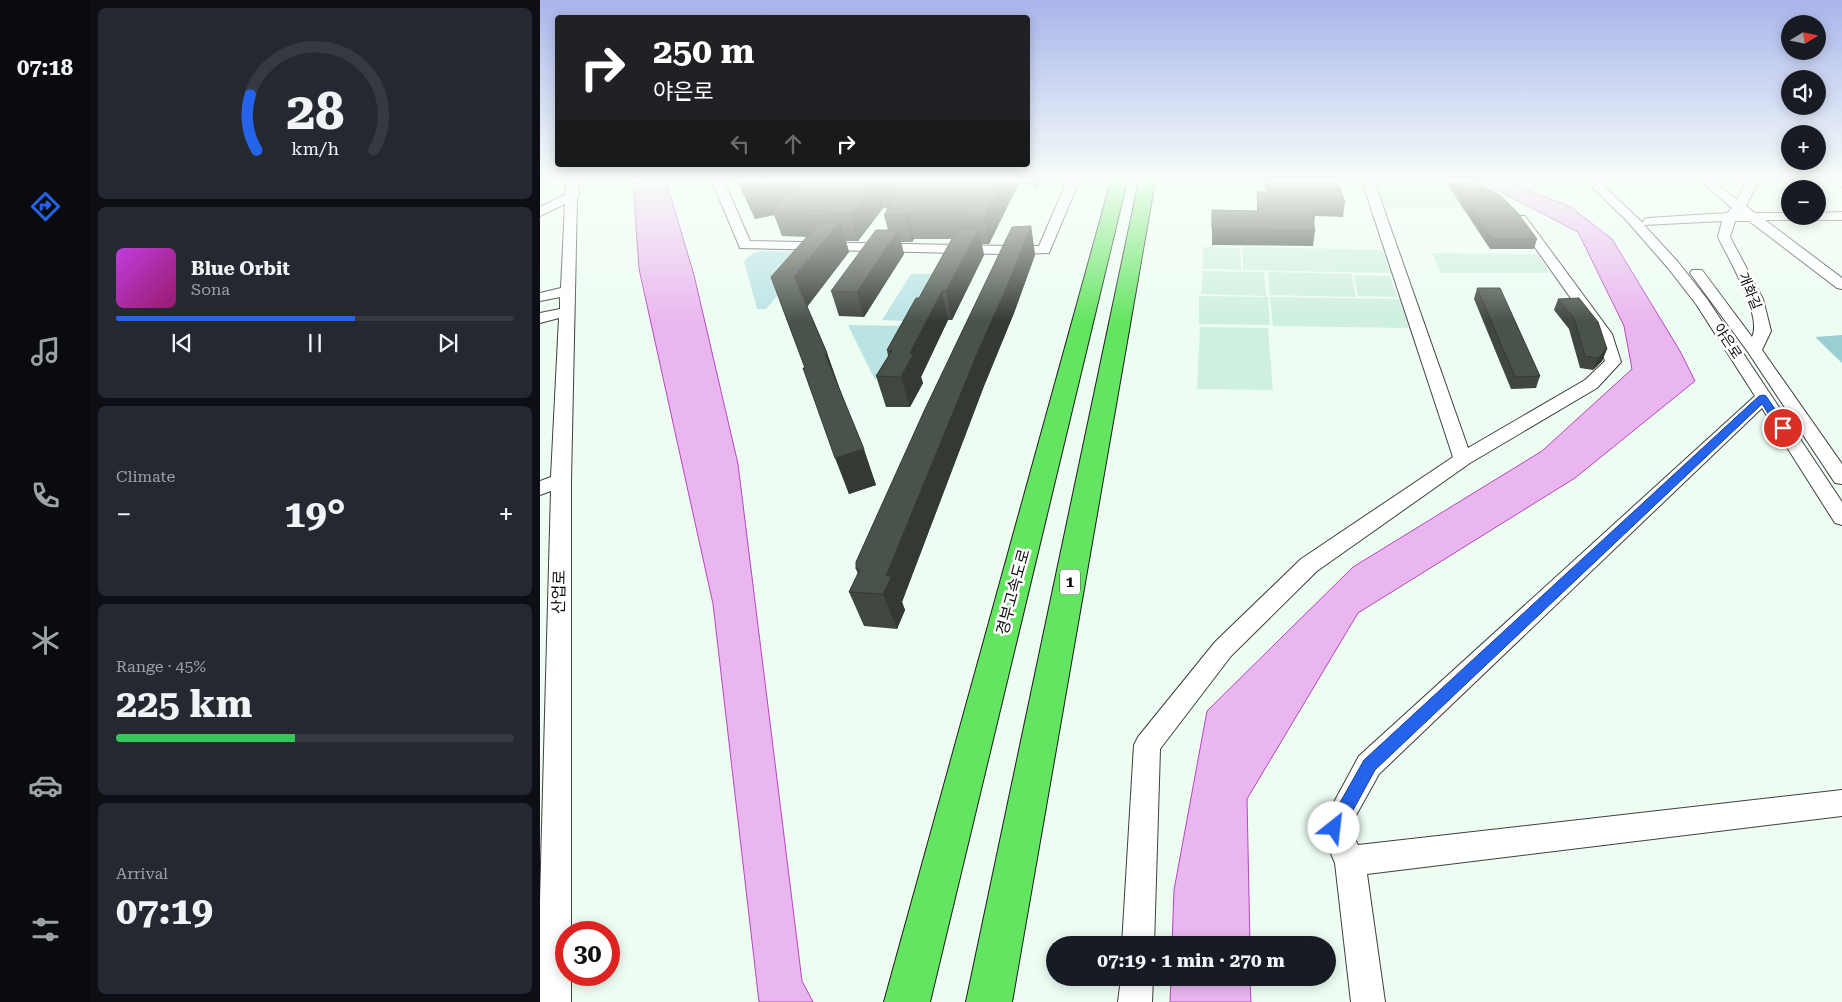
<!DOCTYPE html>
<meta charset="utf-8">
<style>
:root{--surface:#171b24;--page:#242831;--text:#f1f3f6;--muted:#9ea1a6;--line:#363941;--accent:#2563eb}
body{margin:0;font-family:"Roboto Serif","Noto Sans KR",serif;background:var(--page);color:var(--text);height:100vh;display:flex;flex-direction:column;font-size:19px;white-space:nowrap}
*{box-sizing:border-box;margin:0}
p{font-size:16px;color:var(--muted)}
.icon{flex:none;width:28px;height:28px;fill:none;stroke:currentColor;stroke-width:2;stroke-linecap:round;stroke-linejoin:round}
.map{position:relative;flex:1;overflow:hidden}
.drawer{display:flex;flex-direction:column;gap:8px;padding:8px;background:#0d0f14;width:450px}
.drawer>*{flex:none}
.guide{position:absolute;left:15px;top:15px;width:475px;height:152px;border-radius:5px;box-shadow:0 2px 12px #0003;background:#202124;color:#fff;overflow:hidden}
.needle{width:32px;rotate:80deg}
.fabs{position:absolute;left:1241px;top:15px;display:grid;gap:10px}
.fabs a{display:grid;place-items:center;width:45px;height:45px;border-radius:50%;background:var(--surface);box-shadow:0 2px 12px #0003;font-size:25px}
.speed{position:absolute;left:15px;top:921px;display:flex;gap:10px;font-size:25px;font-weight:700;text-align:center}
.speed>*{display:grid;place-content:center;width:65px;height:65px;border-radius:50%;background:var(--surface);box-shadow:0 2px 12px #0003;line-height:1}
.speed .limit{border:8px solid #d22;background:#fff;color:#111}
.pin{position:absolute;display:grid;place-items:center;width:42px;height:42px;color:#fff;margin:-21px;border:2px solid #fff;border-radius:50%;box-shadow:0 1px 5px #0007}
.me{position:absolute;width:55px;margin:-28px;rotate:29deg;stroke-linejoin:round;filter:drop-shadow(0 0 4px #0008)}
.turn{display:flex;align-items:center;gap:18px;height:105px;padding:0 15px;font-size:22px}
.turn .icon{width:65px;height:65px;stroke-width:2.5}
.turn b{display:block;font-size:35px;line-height:42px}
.lanes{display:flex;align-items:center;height:48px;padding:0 15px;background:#0003;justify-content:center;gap:25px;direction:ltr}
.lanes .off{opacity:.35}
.big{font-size:38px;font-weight:700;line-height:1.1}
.drawer .tile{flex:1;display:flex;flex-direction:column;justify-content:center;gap:8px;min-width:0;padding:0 18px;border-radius:8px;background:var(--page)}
.drawer .dial{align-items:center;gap:0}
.dial svg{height:130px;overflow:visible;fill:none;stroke:var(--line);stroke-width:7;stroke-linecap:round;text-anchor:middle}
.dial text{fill:var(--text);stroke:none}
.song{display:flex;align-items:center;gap:15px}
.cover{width:60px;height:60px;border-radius:8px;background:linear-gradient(135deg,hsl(290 70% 55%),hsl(320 70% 35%))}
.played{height:5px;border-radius:2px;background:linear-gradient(90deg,var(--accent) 60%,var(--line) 60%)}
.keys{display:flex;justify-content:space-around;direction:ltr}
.heat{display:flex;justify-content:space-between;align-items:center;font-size:28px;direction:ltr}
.charge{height:8px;border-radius:4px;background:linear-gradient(90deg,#34c759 45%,var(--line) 0)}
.trip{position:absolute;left:506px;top:936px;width:290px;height:50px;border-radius:25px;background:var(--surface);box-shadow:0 2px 12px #0003;font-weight:700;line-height:50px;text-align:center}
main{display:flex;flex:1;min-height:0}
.menu{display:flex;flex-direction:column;width:90px;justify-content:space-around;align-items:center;background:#090b0e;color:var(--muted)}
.menu .icon{width:35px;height:35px}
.menu .current{color:var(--accent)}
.menu b{font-size:22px;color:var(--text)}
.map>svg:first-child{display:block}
</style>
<main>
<nav class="menu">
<b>07:18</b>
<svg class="icon current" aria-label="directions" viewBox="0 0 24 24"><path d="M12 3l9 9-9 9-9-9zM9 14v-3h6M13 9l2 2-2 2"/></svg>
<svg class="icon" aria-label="music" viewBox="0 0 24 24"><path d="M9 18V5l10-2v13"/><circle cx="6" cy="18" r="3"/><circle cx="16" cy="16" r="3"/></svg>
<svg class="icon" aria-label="phone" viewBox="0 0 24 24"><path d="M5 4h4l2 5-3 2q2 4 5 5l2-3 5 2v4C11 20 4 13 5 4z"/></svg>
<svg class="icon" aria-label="climate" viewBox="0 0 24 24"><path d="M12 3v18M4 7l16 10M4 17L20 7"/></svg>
<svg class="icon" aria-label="car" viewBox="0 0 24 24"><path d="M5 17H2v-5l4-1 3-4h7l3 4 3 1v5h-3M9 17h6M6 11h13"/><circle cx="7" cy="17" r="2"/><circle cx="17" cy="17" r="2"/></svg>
<svg class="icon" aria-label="filters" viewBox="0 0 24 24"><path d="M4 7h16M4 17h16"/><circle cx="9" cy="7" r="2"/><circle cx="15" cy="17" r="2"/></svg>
</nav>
<section class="drawer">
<div class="tile dial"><svg viewBox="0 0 100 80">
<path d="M14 69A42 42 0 1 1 86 69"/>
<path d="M14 69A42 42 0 0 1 10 35" stroke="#2563eb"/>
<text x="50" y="56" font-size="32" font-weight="700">28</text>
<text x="50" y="72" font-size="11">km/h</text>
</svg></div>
<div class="tile">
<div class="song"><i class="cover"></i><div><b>Blue Orbit</b><p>Sona</p></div></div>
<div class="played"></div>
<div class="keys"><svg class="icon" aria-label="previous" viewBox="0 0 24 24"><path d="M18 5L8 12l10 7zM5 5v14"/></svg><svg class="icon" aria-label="pause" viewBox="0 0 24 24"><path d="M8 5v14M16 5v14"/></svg><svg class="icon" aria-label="next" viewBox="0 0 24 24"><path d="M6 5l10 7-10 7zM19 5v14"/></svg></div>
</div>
<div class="tile"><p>Climate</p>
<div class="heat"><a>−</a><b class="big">19°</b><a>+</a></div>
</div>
<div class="tile"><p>Range · 45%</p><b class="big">225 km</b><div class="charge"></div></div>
<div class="tile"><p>Arrival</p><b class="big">07:19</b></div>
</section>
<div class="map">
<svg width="1302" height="1002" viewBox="0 0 1302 1002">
<rect width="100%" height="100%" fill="#edfdf2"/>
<!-- farmland -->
<g fill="#cff0de">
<polygon points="833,190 938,190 952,208 842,208"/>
<polygon points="663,247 700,248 701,270 663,269"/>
<polygon points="703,247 843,250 850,273 703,270"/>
<polygon points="892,253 997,254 1010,273 901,273"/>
<polygon points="663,271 724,272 726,296 661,294"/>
<polygon points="728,272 811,274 816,297 730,295"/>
<polygon points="814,275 850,276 857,297 818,296"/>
<polygon points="659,296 728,297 730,325 659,324"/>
<polygon points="730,297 860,299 869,328 733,326"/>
<polygon points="660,327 728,328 733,390 657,389"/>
</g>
<!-- green -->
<g fill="#bae3e4">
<polygon points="220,251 276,252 226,309 217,309 204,261 212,254"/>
<polygon points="371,274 394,274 367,321 342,320"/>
<polygon points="308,325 365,326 335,380"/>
</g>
<!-- forest -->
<polygon fill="#9bced3" points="1302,335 1302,363 1275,337"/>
<!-- water -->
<g fill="#eab6ef" stroke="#b645bf">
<polygon points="93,181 126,181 154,275 198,464 262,981 273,1002 219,1002 173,604 99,269"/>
<polygon points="939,181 965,181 1031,207 1072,239 1140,351 1155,381 1035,478 818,613 707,799 710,945 632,945 634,890 667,711 813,567 1002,451 1092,369 1084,326 1038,232"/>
<polygon points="631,978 710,978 711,1002 630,1002"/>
</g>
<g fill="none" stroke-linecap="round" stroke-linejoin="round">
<!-- minor casing -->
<g stroke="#3f3f3f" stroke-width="2">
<g id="minor">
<polygon points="26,181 38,181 39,195 37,197 31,481 31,932 26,932 26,975 31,975 31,1002 0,1002 0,901 11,491 0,495 0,481 11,477 19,318 0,323 0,313 20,309 20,297 0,301 0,293 21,288 25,204 0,216 0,207 26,194"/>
<polygon points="172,181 184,181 210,241 470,246 499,246 527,181 539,181 509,253 475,254 469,268 464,269 457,265 462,254 200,248"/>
<polygon points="822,181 834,181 928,448 1045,380 1065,361 1056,334 975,219 977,216 985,216 1072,334 1081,362 1057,388 930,463 777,571 691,656 620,749 614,945 582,945 594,745 598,737 675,642 761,559 913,457"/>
<path d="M1046,181H1058L1103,223L1104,219L1108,218L1187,213L1192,208L1160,181H1173L1197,200L1206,181H1218L1206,206L1215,213H1250V216H1278V213L1302,212V220H1225L1302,278V289L1297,288L1209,221H1195L1190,237L1223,299L1231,331L1222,350L1302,464V484L1295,483L1208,352L1150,273L1152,270H1162L1212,337C1223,316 1188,258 1178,237L1182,221L1104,225L1138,262L1167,299L1302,502V525L1295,523L1222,408L839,774L809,828L818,845L1302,790V816L827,874L845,1002H811L795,863L780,828L819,756L1215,396L1156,304L1128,268L1087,221Z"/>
<polygon points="1290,181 1302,181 1302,187"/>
<polygon points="581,978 613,978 612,1002 578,1002"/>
</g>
</g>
<!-- highway casing -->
<g stroke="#1d1d1d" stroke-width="2">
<g id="highway">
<polygon points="571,181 587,181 390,1002 344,1002"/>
<polygon points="599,181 615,181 472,1002 426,1002"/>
</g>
</g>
<!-- minor -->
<use href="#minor" fill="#fff" fill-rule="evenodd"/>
<!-- highway -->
<use href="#highway" fill="#64e562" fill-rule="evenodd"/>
</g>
<!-- wall -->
<g fill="#40473f">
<polygon points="197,181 219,181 221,186 226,181 480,181 449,244 441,244 444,255 412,320 408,320 381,377 383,383 370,407 346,407 336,376 348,356 347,350 379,298 412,239 374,239 372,242 361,242 364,254 324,317 299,316 291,291 348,230 344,215 347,209 344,207 318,241 306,241 309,252 267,307 287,353 299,387 336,485 309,494 265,368 267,237 242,236 234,215 215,219"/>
<polygon points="482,181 499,181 497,188"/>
<polygon points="724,181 797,181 805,202 803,217 775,216 774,226 775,231 773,246 672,245 672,210 717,211 717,192 726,192"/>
<polygon points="905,181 934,181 997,239 994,249 950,249"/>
<polygon points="491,226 495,255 474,313 444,386 362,602 365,610 357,629 324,626 309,592 318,574 316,569"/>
<polygon points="937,288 1000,376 996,388 971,389 934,299"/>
<polygon points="1018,299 1067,349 1062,361 1053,370 1040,368 1029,329 1014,310"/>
</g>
<!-- shaded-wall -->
<g fill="#343a33">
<polygon points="262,181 232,209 234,215 215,219 205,193"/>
<polygon points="337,181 344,207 318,241 310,214"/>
<polygon points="463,181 480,181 449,244 444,216"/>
<polygon points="496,181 499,181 497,188"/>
<polygon points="368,211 374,239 372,242 365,215"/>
<polygon points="300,222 309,252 266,308 254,276"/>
<polygon points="491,226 495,255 474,313 444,386 362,602 365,610 357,629 343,594 346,576 437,354"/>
<polygon points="439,229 444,255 412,320 406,291"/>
<polygon points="358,230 364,254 324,317 317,292"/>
<polygon points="402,291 408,320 381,377 383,383 370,407 361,377 370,353"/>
<polygon points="1067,349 1062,361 1053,370 1058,358"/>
<polygon points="287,353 299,387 298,388 285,354"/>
<polygon points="324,449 336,485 309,494 295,458"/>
</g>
<!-- building -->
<g fill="#4a5349" stroke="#343a33">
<polygon points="199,181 219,181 221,186 226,181 337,181 310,214 290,214 293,211 232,209 262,181 205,193"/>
<polygon points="338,181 463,181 444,216 424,216 427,212 368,211 365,215 344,215 358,196"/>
<polygon points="728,181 797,181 805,202 775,202 776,211 771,211 775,231 672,229 672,210 718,211 717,192 731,192"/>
<polygon points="913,181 934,181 961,196 978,213 997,239 952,239"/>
<polygon points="280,222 300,222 254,276 287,353 285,354 324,449 295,458 263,368 265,368 231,277"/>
<polygon points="491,226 469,282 437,354 346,576 352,576 343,594 309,592 320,569 316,569 316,562 385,409 472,227"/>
<polygon points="418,228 439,229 406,291 402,291 370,353 374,353 361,377 336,376 352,351 347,350 376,298 379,298"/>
<polygon points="336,230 358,230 317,292 291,291"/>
<polygon points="937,288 960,288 1000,376 975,377"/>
<polygon points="1039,298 1058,322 1067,349 1058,358 1045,356 1034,318 1018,299"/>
</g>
<!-- sky -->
<linearGradient id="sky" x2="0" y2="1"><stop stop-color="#a9b5eb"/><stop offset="0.56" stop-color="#f7fef9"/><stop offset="1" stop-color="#f7fef9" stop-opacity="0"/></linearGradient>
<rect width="1302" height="322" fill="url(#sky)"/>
<!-- route -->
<polygon fill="#2563eb" stroke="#184099" points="1223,395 1226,396 1248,428 1246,430 1239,430 1222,404 835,770 800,834 794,836 789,834 786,828 789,822 824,760 1219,396"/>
<g text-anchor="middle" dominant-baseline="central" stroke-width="5" stroke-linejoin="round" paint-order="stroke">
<!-- far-street labels -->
<g font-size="14" fill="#0c0c0c" stroke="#fff">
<text transform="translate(1210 291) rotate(68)">개화길</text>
<text transform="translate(1188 341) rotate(57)">야은로</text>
</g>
<!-- shield labels -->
<rect fill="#fff" stroke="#555" stroke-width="1" x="520" y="569.5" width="20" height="25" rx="4"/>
<g font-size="15" font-weight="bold" fill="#0c0c0c">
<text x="530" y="582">1</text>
</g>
<!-- street labels -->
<g font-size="16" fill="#0c0c0c" stroke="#fff">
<text transform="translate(19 592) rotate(-89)">산업로</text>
<text transform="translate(473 592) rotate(-75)">경부고속도로</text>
</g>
</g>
</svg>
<div class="fabs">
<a><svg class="needle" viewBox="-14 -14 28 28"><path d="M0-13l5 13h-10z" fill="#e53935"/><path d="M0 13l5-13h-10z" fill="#9ea1a6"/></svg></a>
<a><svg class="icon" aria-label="sound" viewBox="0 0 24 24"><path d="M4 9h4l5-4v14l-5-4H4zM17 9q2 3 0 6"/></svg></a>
<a>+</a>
<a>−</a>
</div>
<div class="speed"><div class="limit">30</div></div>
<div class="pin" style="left:1243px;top:428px;background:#d93025"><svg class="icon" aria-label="arrive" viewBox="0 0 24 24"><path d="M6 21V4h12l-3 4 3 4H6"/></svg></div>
<svg class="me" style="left:794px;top:828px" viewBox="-20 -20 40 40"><circle r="19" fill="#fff"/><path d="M0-13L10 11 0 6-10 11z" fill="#2563eb"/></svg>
<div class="trip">07:19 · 1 min · 270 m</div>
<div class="guide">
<div class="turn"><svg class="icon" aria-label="right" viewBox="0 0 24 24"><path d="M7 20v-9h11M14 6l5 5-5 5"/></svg><div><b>250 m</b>야은로</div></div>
<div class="lanes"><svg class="icon off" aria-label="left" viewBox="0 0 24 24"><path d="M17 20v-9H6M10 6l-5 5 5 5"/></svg><svg class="icon off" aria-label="ahead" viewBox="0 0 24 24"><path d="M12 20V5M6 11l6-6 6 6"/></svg><svg class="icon" aria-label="right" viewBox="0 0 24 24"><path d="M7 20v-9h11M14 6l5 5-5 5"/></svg></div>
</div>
</div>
</main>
